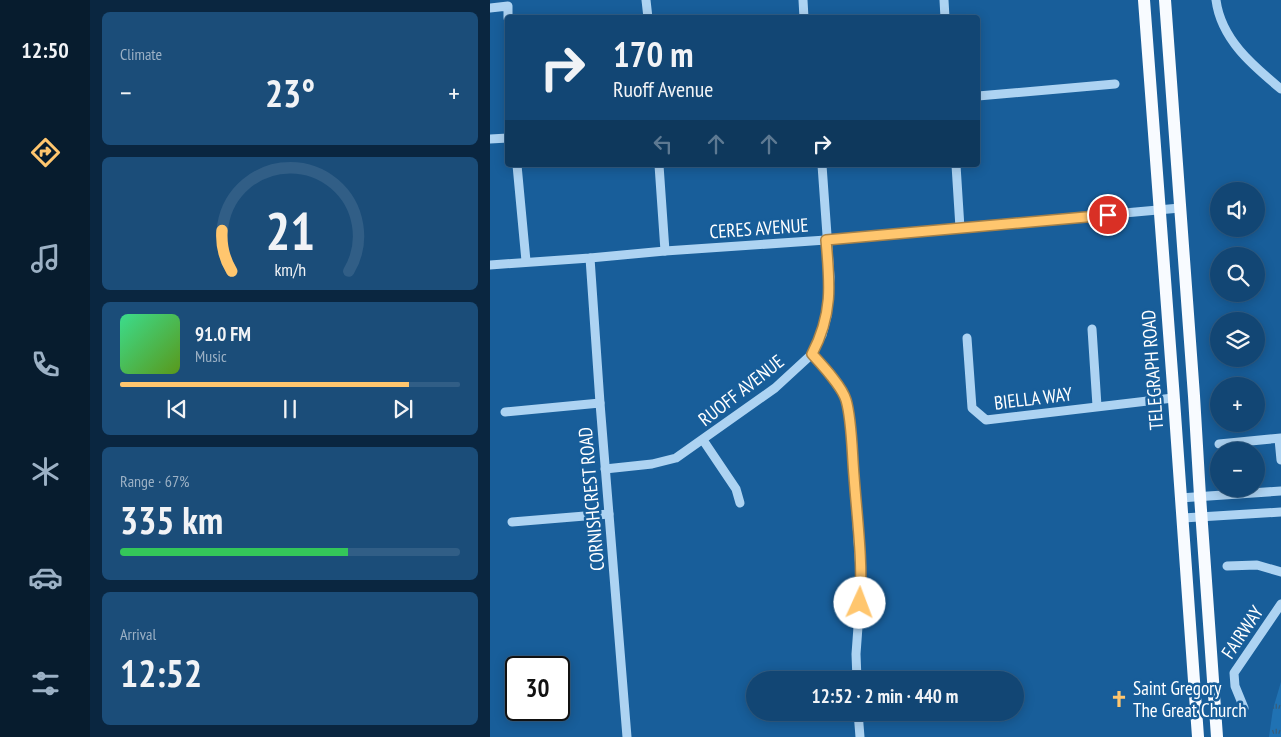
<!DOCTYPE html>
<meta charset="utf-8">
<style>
:root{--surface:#124674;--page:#1b4d79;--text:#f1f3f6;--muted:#9cb1c5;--line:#315e86;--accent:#ffc66e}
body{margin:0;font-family:"PT Sans Narrow",sans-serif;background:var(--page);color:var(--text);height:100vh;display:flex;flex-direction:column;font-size:19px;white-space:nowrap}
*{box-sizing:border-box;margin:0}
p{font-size:16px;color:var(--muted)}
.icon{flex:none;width:28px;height:28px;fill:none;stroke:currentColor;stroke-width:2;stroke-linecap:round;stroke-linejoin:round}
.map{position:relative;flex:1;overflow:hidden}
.drawer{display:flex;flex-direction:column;gap:12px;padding:12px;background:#0a2640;width:400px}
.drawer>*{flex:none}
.guide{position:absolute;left:15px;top:15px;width:475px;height:152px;border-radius:5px;box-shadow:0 2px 12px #0003,0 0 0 1px var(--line);background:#124674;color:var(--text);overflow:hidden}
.controls{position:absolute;left:720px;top:182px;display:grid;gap:10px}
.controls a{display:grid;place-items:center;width:55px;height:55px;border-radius:50%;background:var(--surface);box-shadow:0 2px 12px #0003,0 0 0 1px var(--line);font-size:25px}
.speed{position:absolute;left:15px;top:656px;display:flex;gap:10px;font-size:25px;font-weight:700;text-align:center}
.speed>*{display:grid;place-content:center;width:65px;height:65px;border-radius:50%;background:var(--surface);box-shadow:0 2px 12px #0003,0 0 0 1px var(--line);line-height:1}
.speed .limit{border:2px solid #111;border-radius:8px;background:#fff;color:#111}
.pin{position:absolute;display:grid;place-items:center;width:42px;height:42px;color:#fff;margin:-21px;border:2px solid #fff;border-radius:50%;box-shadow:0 1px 5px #0007}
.me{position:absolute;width:55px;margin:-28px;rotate:2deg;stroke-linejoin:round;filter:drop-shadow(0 0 4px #0008)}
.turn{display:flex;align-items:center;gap:18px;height:105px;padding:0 25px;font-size:22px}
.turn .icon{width:65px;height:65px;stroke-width:2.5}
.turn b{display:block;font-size:35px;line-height:42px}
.lanes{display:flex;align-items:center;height:48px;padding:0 25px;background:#0003;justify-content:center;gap:25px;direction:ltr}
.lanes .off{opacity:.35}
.big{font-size:38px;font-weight:700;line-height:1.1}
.drawer .widget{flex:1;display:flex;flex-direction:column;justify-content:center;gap:8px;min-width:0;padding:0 18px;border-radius:8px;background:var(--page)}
.drawer .dial{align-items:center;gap:0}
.dial svg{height:130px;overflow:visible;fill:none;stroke:var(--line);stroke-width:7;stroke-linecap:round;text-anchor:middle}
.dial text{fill:var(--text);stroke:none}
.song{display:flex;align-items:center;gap:15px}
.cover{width:60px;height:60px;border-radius:8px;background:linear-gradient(135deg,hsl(150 70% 55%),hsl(90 70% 35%))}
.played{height:5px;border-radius:2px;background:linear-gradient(90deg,var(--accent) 85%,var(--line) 85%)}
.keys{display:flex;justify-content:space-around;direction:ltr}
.heat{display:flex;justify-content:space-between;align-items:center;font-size:28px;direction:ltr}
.charge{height:8px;border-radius:4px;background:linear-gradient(90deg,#34c759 67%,var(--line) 0)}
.trip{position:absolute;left:256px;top:671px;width:278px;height:50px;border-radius:25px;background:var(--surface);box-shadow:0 2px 12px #0003,0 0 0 1px var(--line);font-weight:700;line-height:50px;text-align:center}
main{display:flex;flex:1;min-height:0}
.tabs{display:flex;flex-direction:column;width:90px;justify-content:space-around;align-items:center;background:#071c2e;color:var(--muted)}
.tabs .icon{width:35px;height:35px}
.tabs .current{color:var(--accent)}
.tabs b{font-size:22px;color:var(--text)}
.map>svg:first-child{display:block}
</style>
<main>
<nav class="tabs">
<b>12:50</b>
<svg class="icon current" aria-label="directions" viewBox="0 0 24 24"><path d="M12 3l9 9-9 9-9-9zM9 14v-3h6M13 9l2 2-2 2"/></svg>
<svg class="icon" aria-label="music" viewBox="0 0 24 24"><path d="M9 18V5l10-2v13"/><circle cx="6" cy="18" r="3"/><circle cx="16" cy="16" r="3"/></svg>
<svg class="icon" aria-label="phone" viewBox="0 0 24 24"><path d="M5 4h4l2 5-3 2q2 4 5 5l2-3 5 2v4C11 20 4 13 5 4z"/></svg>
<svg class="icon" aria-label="climate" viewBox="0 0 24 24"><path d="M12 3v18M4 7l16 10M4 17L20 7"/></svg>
<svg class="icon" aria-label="car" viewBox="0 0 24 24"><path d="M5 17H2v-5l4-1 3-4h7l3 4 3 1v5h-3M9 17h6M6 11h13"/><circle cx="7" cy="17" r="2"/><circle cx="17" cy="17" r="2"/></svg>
<svg class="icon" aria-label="filters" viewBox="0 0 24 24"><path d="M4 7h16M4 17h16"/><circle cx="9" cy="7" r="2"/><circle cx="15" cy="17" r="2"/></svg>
</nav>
<section class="drawer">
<div class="widget"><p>Climate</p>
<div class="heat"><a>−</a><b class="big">23°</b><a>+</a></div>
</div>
<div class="widget dial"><svg viewBox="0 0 100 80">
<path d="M14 69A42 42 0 1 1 86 69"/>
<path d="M14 69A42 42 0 0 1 8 44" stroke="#ffc66e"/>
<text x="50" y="56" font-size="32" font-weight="700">21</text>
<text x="50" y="72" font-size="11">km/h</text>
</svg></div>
<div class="widget">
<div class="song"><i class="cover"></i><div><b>91.0 FM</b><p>Music</p></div></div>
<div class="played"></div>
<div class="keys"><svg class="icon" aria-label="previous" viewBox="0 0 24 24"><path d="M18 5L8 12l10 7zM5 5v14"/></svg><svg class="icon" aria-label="pause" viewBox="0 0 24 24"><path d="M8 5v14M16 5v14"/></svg><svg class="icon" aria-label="next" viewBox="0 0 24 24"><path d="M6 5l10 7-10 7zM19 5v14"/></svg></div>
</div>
<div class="widget"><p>Range · 67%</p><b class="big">335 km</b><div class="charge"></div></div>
<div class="widget"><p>Arrival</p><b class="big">12:52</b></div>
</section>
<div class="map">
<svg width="791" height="737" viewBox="0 0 791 737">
<defs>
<pattern id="grass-tufts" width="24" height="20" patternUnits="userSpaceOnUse" patternTransform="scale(1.25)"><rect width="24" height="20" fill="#2072b3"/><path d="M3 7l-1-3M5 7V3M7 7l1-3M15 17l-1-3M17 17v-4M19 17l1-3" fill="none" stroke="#385d7a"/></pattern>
</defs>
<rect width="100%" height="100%" fill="#185e9a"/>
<!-- grass -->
<polygon fill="url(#grass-tufts)" points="791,682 791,737 779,737 783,709"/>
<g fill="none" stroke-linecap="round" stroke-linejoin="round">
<!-- minor -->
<g stroke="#add3f2" stroke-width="9">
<polyline points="156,0 158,18"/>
<polyline points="313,0 314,18"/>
<polyline points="454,0 455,18"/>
<path d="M726,0C731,39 762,65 791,89"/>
<polyline points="0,8 18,6 18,18"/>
<polyline points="488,96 625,84"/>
<polyline points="0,139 18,138"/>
<polyline points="27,165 36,261"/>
<polyline points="169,165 175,251"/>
<polyline points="466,165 470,228"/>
<polyline points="100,258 110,403 137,737"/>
<polyline points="0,265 100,258 175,251 336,240 690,208"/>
<polyline points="602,329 607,406"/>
<polyline points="477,338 482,408 496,420 683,398"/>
<polyline points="322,354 338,372 356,399 361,431 371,586 366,654 367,680"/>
<polyline points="15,412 110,403"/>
<polyline points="789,439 791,460"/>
<polyline points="213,440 246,489 250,503"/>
<polyline points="729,444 791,438"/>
<polyline points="115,469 162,464 186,458 285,388 322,354 332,335 337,316 340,277 332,165"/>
<polyline points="690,498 791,491"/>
<polyline points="693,518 791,512"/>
<polyline points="22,522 119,514"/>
<polyline points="737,566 767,565 791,572"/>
<polyline points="754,708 745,686 744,673 791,604"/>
<polyline points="368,712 370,737"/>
</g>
<!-- major -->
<g stroke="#f8fbff" stroke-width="12">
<path d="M654,0C674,246 690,491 708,737"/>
<polyline points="675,0 704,396 710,496 727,737"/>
</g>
</g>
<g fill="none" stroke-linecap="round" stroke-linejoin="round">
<!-- route casing -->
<g stroke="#a68148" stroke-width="12">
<path id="route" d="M370,603C373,561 367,518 364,476C362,454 362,420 356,400C352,386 332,365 322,354C343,314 340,284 336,240L618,215"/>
</g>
<!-- route -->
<use href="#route" stroke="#ffc66e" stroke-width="9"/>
</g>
<!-- icons -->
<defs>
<g id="church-bare" transform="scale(1.35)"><path d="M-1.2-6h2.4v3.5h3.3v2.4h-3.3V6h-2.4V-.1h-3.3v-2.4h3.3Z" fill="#ffc66e" stroke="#185e9a" stroke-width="2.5" paint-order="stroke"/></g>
</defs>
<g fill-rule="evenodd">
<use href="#church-bare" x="629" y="699"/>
</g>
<g text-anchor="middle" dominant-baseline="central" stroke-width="5" stroke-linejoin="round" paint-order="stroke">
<!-- street labels -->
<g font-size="19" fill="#fff" stroke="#185e9a">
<text transform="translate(269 228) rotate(-4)">CERES AVENUE</text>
<text transform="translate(662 370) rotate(-94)">TELEGRAPH ROAD</text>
<text transform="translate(251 390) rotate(-38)">RUOFF AVENUE</text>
<text transform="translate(543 398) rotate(-7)">BIELLA WAY</text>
<text transform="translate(101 499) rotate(-95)">CORNISHCREST ROAD</text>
<text transform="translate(752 632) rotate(-56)">FAIRWAY</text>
</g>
<!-- poi labels -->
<g font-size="19" fill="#fff" stroke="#185e9a" text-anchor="start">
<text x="643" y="688">Saint Gregory<tspan x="643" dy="22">The Great Church</tspan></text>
</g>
</g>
</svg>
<div class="controls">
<a><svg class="icon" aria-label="sound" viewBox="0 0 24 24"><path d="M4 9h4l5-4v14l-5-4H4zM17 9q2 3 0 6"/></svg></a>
<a><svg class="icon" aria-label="search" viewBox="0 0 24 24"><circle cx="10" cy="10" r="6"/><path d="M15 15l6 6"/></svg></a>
<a><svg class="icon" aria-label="layers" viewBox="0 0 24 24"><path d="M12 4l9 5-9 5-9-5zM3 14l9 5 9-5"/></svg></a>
<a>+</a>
<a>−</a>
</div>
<div class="speed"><div class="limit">30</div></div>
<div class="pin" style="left:618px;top:215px;background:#d93025"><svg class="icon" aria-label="arrive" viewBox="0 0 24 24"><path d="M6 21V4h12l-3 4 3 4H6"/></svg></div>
<svg class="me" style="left:370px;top:603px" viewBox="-20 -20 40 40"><circle r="19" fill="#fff"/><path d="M0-13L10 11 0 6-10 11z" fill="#ffc66e"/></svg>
<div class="trip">12:52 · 2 min · 440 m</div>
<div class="guide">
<div class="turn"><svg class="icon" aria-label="right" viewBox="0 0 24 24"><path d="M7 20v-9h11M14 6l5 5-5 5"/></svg><div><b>170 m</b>Ruoff Avenue</div></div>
<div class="lanes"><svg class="icon off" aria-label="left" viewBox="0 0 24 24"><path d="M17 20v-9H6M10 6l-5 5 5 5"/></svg><svg class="icon off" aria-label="ahead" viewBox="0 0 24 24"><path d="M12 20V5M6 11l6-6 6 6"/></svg><svg class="icon off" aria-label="ahead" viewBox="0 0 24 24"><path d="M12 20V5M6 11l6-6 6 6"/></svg><svg class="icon" aria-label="right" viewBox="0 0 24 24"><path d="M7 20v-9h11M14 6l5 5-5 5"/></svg></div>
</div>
</div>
</main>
